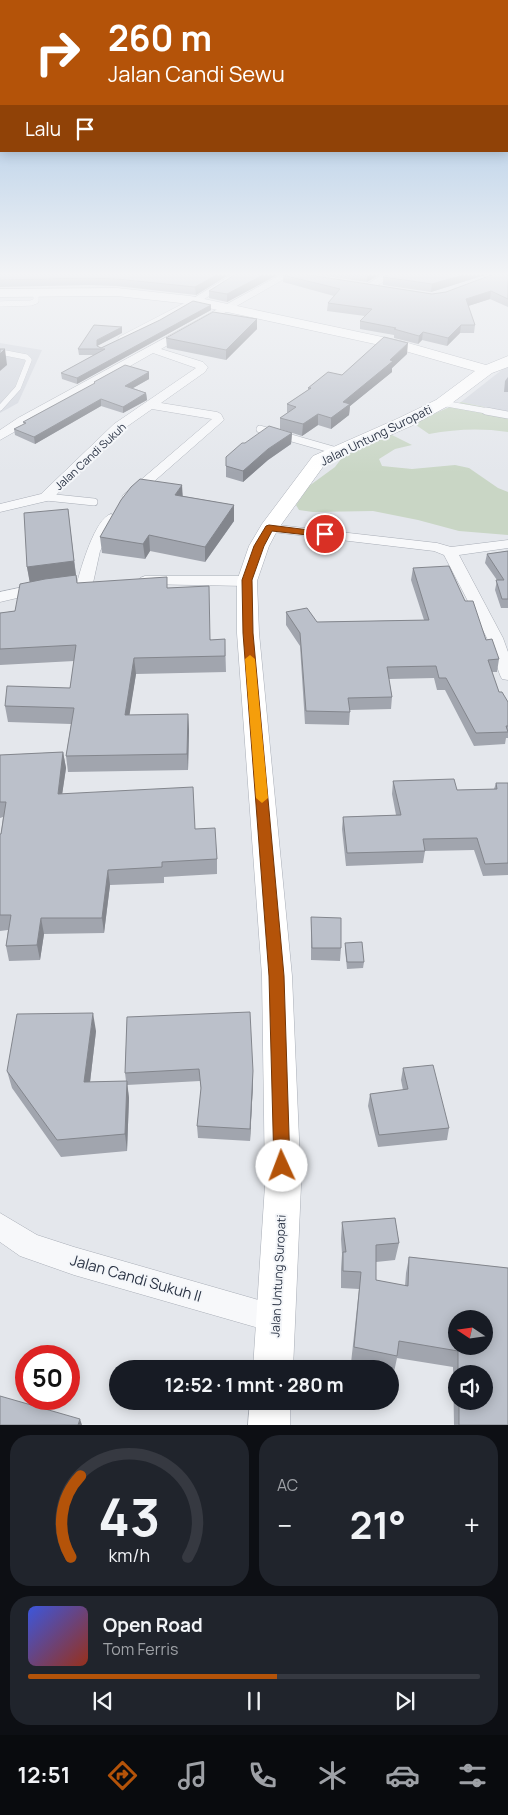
<!DOCTYPE html>
<html lang="id">
<meta charset="utf-8">
<style>
:root{--surface:#171b24;--page:#20242c;--text:#f1f3f6;--muted:#9ea1a6;--line:#363941;--accent:#b45309}
body{margin:0;font-family:Manrope,sans-serif;background:var(--page);color:var(--text);height:100vh;display:flex;flex-direction:column;font-size:19px;white-space:nowrap}
*{box-sizing:border-box;margin:0}
p{font-size:16px;color:var(--muted)}
.icon{flex:none;width:28px;height:28px;fill:none;stroke:currentColor;stroke-width:2;stroke-linecap:round;stroke-linejoin:round}
.map{position:relative;height:1425px;overflow:hidden}
.panel{display:flex;flex-direction:column;gap:10px;padding:10px;background:#0d0f14;flex:1}
.panel>*{flex:none}
.hud{position:absolute;left:0px;top:0px;width:509px;height:152px;box-shadow:0 2px 12px #0003;background:#b45309;color:#fff;overflow:hidden}
.needle{width:32px;rotate:283deg}
.controls{position:absolute;left:448px;top:1310px;display:grid;gap:10px}
.controls a{display:grid;place-items:center;width:45px;height:45px;border-radius:50%;background:var(--surface);box-shadow:0 2px 12px #0003;font-size:25px}
.speed{position:absolute;left:15px;top:1345px;display:flex;gap:10px;font-size:25px;font-weight:700;text-align:center}
.speed>*{display:grid;place-content:center;width:65px;height:65px;border-radius:50%;background:var(--surface);box-shadow:0 2px 12px #0003;line-height:1}
.speed .limit{border:8px solid #d22;background:#fff;color:#111}
.pin{position:absolute;display:grid;place-items:center;width:42px;height:42px;color:#fff;margin:-21px;border:2px solid #fff;border-radius:50%;box-shadow:0 1px 5px #0007}
.me{position:absolute;width:55px;margin:-28px;rotate:358deg;stroke-linejoin:round;filter:drop-shadow(0 0 4px #0008)}
.turn{display:flex;align-items:center;gap:18px;height:105px;padding:0 25px;font-size:22px}
.turn .icon{width:65px;height:65px;stroke-width:2.5}
.turn b{display:block;font-size:35px;line-height:42px}
.then{display:flex;align-items:center;height:48px;padding:0 25px;background:#0003;gap:10px;font-size:19px}
.big{font-size:38px;font-weight:700;line-height:1.1}
.panel .widget{flex:1;display:flex;flex-direction:column;justify-content:center;gap:8px;min-width:0;padding:0 18px;border-radius:20px;background:var(--page)}
.panel .dial{align-items:center;gap:0}
.dial svg{height:130px;overflow:visible;fill:none;stroke:var(--line);stroke-width:7;stroke-linecap:round;text-anchor:middle}
.dial text{fill:var(--text);stroke:none}
.song{display:flex;align-items:center;gap:15px}
.cover{width:60px;height:60px;border-radius:8px;background:linear-gradient(135deg,hsl(230 70% 55%),hsl(10 70% 35%))}
.played{height:5px;border-radius:2px;background:linear-gradient(90deg,var(--accent) 55%,var(--line) 55%)}
.keys{display:flex;justify-content:space-around;direction:ltr}
.heat{display:flex;justify-content:space-between;align-items:center;font-size:28px;direction:ltr}
.panel .tiles{flex:1;display:grid;gap:10px;grid-template-columns:1fr 1fr}
.widget:last-child{grid-column:span 2}
.trip{position:absolute;left:109px;top:1360px;width:290px;height:50px;border-radius:25px;background:var(--surface);box-shadow:0 2px 12px #0003;font-weight:700;line-height:50px;text-align:center}
.tab-bar{display:flex;height:80px;justify-content:space-around;align-items:center;background:#090b0e;color:var(--muted)}
.tab-bar .icon{width:35px;height:35px}
.tab-bar .on{color:var(--accent)}
.tab-bar b{font-size:22px;color:var(--text)}
.map>svg:first-child{display:block}
</style>
<div class="map">
<svg width="508" height="1425" viewBox="0 0 508 1425">
<rect width="100%" height="100%" fill="#e4e7ec"/>
<!-- built -->
<g fill="#d2d6de">
<polygon points="0,343 42,350 18,403 0,413"/>
<polygon points="508,365 508,412 461,402"/>
</g>
<!-- green -->
<g fill="#c9d6c5">
<path d="M461,402L508,412V432C481,428 456,429 429,434L413,423Z"/>
<polygon points="384,434 392,435 412,445 395,449 379,459 382,466 412,469 455,465 469,468 498,488 508,492 508,535 459,531 418,520 373,511 313,512 299,510 296,505 309,486 335,467 347,451"/>
</g>
<g fill="none" stroke-linecap="round" stroke-linejoin="round">
<!-- lane-far1 casing -->
<g stroke="#a9aeb7" stroke-width="6">
<g id="lane-far1">
<polyline points="0,304 31,303 36,301 36,292"/>
<polyline points="121,339 194,301"/>
<polyline points="0,352 26,357 29,360 18,388 0,408"/>
<polyline points="442,403 493,412"/>
</g>
</g>
<!-- lane casing -->
<g stroke="#a9aeb7" stroke-width="8">
<g id="lane">
<polyline points="486,411 508,415"/>
<polyline points="260,429 337,451"/>
<polyline points="46,497 94,502"/>
</g>
</g>
<!-- street casing -->
<g stroke="#a9aeb7" stroke-width="1">
<g id="street">
<polygon points="233,274 244,274 198,303 190,303 189,301"/>
<polygon points="282,274 293,274 161,349 203,362 208,367 205,372 161,403 217,412 221,414 224,420 134,499 124,499 122,496 212,419 152,409 122,430 51,500 0,512 0,504 41,494 114,424 196,368 153,353 0,440 0,430 18,418"/>
<polygon points="384,274 395,274 372,289 366,289 366,285"/>
<path d="M111,514L118,518L100,551L93,583L90,586H80L77,583C81,568 95,518 111,514Z"/>
<polygon points="269,524 437,543 451,547 508,540 508,548 459,555 503,638 508,652 508,680 502,679 500,675 487,638 444,555 434,551 264,531 262,528 264,525"/>
<polygon points="145,576 247,576 252,578 255,581 252,584 247,586 140,584 137,581 140,578"/>
<polygon points="42,583 47,585 50,588 47,591 0,602 0,592"/>
<polygon points="0,1213 37,1235 74,1247 276,1305 286,1309 290,1319 286,1329 276,1333 74,1275 20,1256 0,1242"/>
</g>
</g>
<!-- secondary casing -->
<g stroke="#a9aeb7" stroke-width="1">
<g id="secondary">
<polygon points="117,288 190,296 401,341 486,365 508,356 508,367 492,373 448,406 411,426 325,464 278,529 269,546 257,581 259,633 292,976 301,1185 293,1369 253,1369 265,1185 262,976 237,633 237,581 249,546 262,524 313,456 399,418 436,400 475,371 398,349 190,304 117,296 0,297 0,289"/>
<polygon points="250,1401 290,1401 290,1425 248,1425"/>
</g>
</g>
<!-- lane-far1 -->
<use href="#lane-far1" stroke="#f7f8fa" stroke-width="5.5"/>
<!-- lane -->
<use href="#lane" stroke="#f7f8fa" stroke-width="7"/>
<!-- street -->
<use href="#street" fill="#f7f8fa" fill-rule="evenodd"/>
<!-- secondary -->
<use href="#secondary" fill="#fff" fill-rule="evenodd"/>
</g>
<!-- wall -->
<g fill="#a1a5ae" fill-rule="evenodd">
<polygon points="0,274 230,274 196,295 117,286 89,285 0,287"/>
<polygon points="236,274 279,274 227,302 209,298 209,291"/>
<polygon points="313,274 381,274 367,282"/>
<polygon points="488,274 431,292 383,285 383,277"/>
<polygon points="508,274 508,307 490,299 468,306 475,325 474,333 460,333 447,346 422,340 418,344 394,338 394,335 360,329 360,321 365,316 327,311 328,303 334,296 283,282 283,275 432,294 446,292"/>
<polygon points="211,305 211,310 77,384 62,379 61,373 94,355 79,355 78,349 122,333 97,346 101,348"/>
<polygon points="257,319 257,329 226,360 167,348 166,338"/>
<polygon points="407,354 392,368 392,372 350,406 349,415 331,429 318,425 302,436 280,429 280,418 287,413 287,404 308,390 308,388"/>
<polygon points="149,372 149,379 133,388 146,393 147,400 123,413 101,406 35,444 15,435 14,429 24,424 23,422 94,384 94,382"/>
<polygon points="508,377 508,392 504,392 505,381"/>
<polygon points="292,433 291,444 268,460 243,482 226,477 226,457 245,443"/>
<polygon points="183,496 234,505 234,521 205,562 150,551 145,559 102,553 100,537"/>
<polygon points="68,509 77,583 168,588 211,640 225,639 226,672 136,674 129,715 188,714 189,730 188,770 68,772 66,756 71,724 8,722 5,706 70,688 74,661 0,665 0,613 15,611 30,582 27,567"/>
<polygon points="508,551 508,608 501,608 495,590 497,580 485,563 487,554"/>
<polygon points="413,568 465,601 486,640 499,659 497,672 492,672 499,692 508,702 508,738 506,738 505,744 474,746 445,690 437,690 434,678 389,679 392,697 391,709 350,710 349,725 305,724 300,646 286,625 286,612 317,622 424,620 411,580"/>
<polygon points="63,752 66,768 62,794 195,829 217,859 217,874 164,877 164,883 110,885 104,933 44,934 40,960 9,961 6,946 8,930 0,931 0,834 1,834 3,817 0,818 0,755"/>
<polygon points="393,781 457,790 494,789 496,783 508,783 508,875 483,876 474,850 425,851 423,863 346,866 342,829 343,817 396,815 392,794"/>
<polygon points="311,917 341,948 340,961 311,960"/>
<polygon points="345,943 364,962 363,968 347,969 345,949"/>
<polygon points="127,1017 253,1083 250,1141 198,1138 197,1126 201,1091 200,1081 127,1085 129,1098 127,1151 61,1157 12,1088 7,1071 96,1031 90,1082 126,1081 125,1073"/>
<polygon points="403,1068 449,1128 447,1140 378,1147 368,1106 370,1094 403,1090 401,1080"/>
<path d="M395,1218L399,1243L395,1260L376,1262V1280L405,1286L406,1273L409,1257L508,1268V1425H454L453,1367L397,1358L394,1372L390,1371V1369H379L351,1363L359,1289L341,1288V1269L342,1254L341,1239L342,1222ZM456,1319H484V1346H456ZM456,1374H484V1401H456Z"/>
</g>
<!-- shaded-wall -->
<g fill="#83868d">
<polygon points="218,274 230,274 196,295 195,287"/>
<polygon points="265,274 279,274 227,302 227,294"/>
<polygon points="369,274 381,274 367,282 367,275"/>
<polygon points="466,274 488,274 431,292 432,284"/>
<polygon points="491,291 490,299 465,307 466,299"/>
<polygon points="211,305 211,310 77,384 77,378"/>
<polygon points="257,319 257,329 226,360 226,350"/>
<polygon points="461,325 460,333 447,346 448,338"/>
<polygon points="122,327 122,333 97,346 97,340"/>
<polygon points="423,332 422,340 418,344 419,336"/>
<polygon points="408,343 407,354 392,368 392,372 350,406 349,415 331,429 331,418 343,402 390,360"/>
<polygon points="5,349 7,365 0,371 0,354"/>
<polygon points="149,372 149,379 126,392 125,386"/>
<polygon points="146,393 147,400 123,413 123,407"/>
<polygon points="101,399 101,406 35,444 34,437"/>
<polygon points="318,414 318,425 302,436 303,424"/>
<polygon points="292,433 291,444 268,460 243,482 243,471 268,449"/>
<polygon points="182,485 183,500 175,495"/>
<polygon points="234,505 234,521 205,562 205,547"/>
<polygon points="149,535 150,551 145,559 143,544"/>
<polygon points="74,561 78,590 30,584 27,567"/>
<polygon points="134,658 136,674 127,731 125,715"/>
<polygon points="188,714 189,730 188,770 187,754"/>
<polygon points="63,752 66,768 60,809 58,794"/>
<polygon points="108,870 110,885 104,933 102,918"/>
<polygon points="41,918 44,934 40,960 37,945"/>
<polygon points="93,1013 96,1031 88,1099 84,1082"/>
<polygon points="253,1071 253,1083 250,1141 250,1129"/>
<polygon points="127,1081 129,1098 127,1151 125,1134"/>
<polygon points="80,1419 82,1425 78,1425"/>
</g>
<!-- building -->
<g fill="#bbc0ca" stroke="#83868d" fill-rule="evenodd">
<polygon points="0,274 218,274 195,287 117,279 88,278 0,280"/>
<polygon points="236,274 265,274 227,294 209,291"/>
<polygon points="286,274 303,274 432,294 446,292 494,274 508,274 508,299 491,291 466,299 475,325 461,325 448,338 423,332 419,336 394,329 396,328 360,321 372,309 328,303 340,289 283,275"/>
<polygon points="389,274 466,274 432,284 383,277"/>
<polygon points="193,301 211,305 77,378 61,373 105,349 78,349 94,325 122,327 97,340 97,346 101,348 160,320"/>
<polygon points="213,312 257,319 226,350 166,338"/>
<polygon points="384,337 408,343 390,360 393,361 343,402 350,404 331,418 318,414 303,424 280,418 296,407 287,404 311,388 308,388 328,372 342,375"/>
<polygon points="0,349 5,349 0,354"/>
<polygon points="125,365 149,372 125,386 146,393 123,407 101,399 34,437 14,429 26,423 23,422 95,383 94,382"/>
<polygon points="269,426 292,433 268,449 243,471 226,466 226,457 242,443 245,443"/>
<polygon points="140,479 182,485 175,495 234,505 205,547 149,535 143,544 100,537 121,500 131,487"/>
<polygon points="68,509 74,561 27,567 24,513"/>
<polygon points="508,551 508,599 502,599 496,580 504,580 487,554"/>
<polygon points="449,566 465,601 473,601 486,640 492,639 499,659 488,660 499,692 502,692 508,702 508,726 506,726 508,732 476,733 446,678 439,678 436,666 387,667 392,697 348,698 350,712 306,711 300,633 286,612 307,608 317,622 429,620 413,568"/>
<polygon points="76,575 77,583 167,577 167,588 209,586 210,640 225,639 225,656 134,658 125,715 188,714 187,754 66,756 74,708 5,706 7,686 70,688 76,645 0,649 0,613 15,611 20,584 45,579"/>
<polygon points="63,752 58,794 193,787 195,829 215,828 217,859 162,862 162,867 108,870 102,918 41,918 37,945 6,946 11,915 0,915 0,834 1,834 6,802 0,802 0,755"/>
<polygon points="454,779 457,790 497,789 496,783 508,783 508,863 485,864 477,838 423,839 425,851 347,853 343,817 401,815 393,781"/>
<polygon points="311,917 341,918 341,948 312,948"/>
<polygon points="362,942 364,962 347,962 345,943"/>
<polygon points="250,1012 253,1071 250,1129 197,1126 201,1088 199,1069 125,1073 127,1017"/>
<polygon points="93,1013 84,1082 127,1081 125,1134 57,1140 7,1071 17,1014"/>
<polygon points="433,1065 449,1128 379,1135 370,1094 408,1089 403,1068"/>
<path d="M395,1218L399,1243L376,1245V1280L408,1286L409,1257L508,1268V1425H459V1401H484V1374H458V1351L399,1341L397,1356L354,1347L361,1272L343,1271V1252H346L342,1222ZM456,1319H484V1346H456Z"/>
<polygon points="0,1396 80,1419 78,1425 80,1425 0,1425"/>
</g>
<!-- sky -->
<linearGradient id="sky" x2="0" y2="1"><stop stop-color="#8bb4dd"/><stop offset="0.58" stop-color="#f3f4f6"/><stop offset="1" stop-color="#f3f4f6" stop-opacity="0"/></linearGradient>
<rect width="508" height="473" fill="url(#sky)"/>
<!-- route -->
<polygon fill="#b45309" stroke="#753606" points="269,525 325,532 330,534 325,537 272,531 264,546 252,580 253,633 284,976 290,1166 288,1172 282,1174 276,1172 274,1166 269,976 243,633 242,580 254,546 266,526"/>
<!-- slow -->
<polygon fill="#f59e0b" points="250,655 255,659 268,798 262,803 256,798 245,659"/>
<g text-anchor="middle" dominant-baseline="central" stroke-width="4" stroke-linejoin="round" paint-order="stroke">
<!-- far-street labels -->
<g font-size="11" fill="#2b3445" stroke="#f4f6f9">
<text transform="translate(90 456) rotate(-43)">Jalan Candi Sukuh</text>
</g>
<!-- street labels -->
<g font-size="12" fill="#2b3445" stroke="#f4f6f9">
<text transform="translate(376 435) rotate(-26)">Jalan Untung Suropati</text>
<text transform="translate(278 1276) rotate(-87)">Jalan Untung Suropati</text>
</g>
<!-- near-street labels -->
<g font-size="15" fill="#2b3445" stroke="#f4f6f9">
<text transform="translate(136 1278) rotate(16)">Jalan Candi Sukuh II</text>
</g>
</g>
</svg>
<div class="controls">
<a><svg class="needle" viewBox="-14 -14 28 28"><path d="M0-13l5 13h-10z" fill="#e53935"/><path d="M0 13l5-13h-10z" fill="#9ea1a6"/></svg></a>
<a><svg class="icon" aria-label="sound" viewBox="0 0 24 24"><path d="M4 9h4l5-4v14l-5-4H4zM17 9q2 3 0 6"/></svg></a>
</div>
<div class="speed"><div class="limit">50</div></div>
<div class="pin" style="left:325px;top:534px;background:#d93025"><svg class="icon" aria-label="arrive" viewBox="0 0 24 24"><path d="M6 21V4h12l-3 4 3 4H6"/></svg></div>
<svg class="me" style="left:282px;top:1166px" viewBox="-20 -20 40 40"><circle r="19" fill="#fff"/><path d="M0-13L10 11 0 6-10 11z" fill="#b45309"/></svg>
<div class="trip">12:52 · 1 mnt · 280 m</div>
<div class="hud">
<div class="turn"><svg class="icon" aria-label="right" viewBox="0 0 24 24"><path d="M7 20v-9h11M14 6l5 5-5 5"/></svg><div><b>260 m</b>Jalan Candi Sewu</div></div>
<div class="then">Lalu<svg class="icon" aria-label="arrive" viewBox="0 0 24 24"><path d="M6 21V4h12l-3 4 3 4H6"/></svg></div>
</div>
</div>
<section class="panel">
<div class="tiles">
<div class="widget dial"><svg viewBox="0 0 100 80">
<path d="M14 69A42 42 0 1 1 86 69"/>
<path d="M14 69A42 42 0 0 1 20 19" stroke="#b45309"/>
<text x="50" y="56" font-size="32" font-weight="700">43</text>
<text x="50" y="72" font-size="11">km/h</text>
</svg></div>
<div class="widget"><p>AC</p>
<div class="heat"><a>−</a><b class="big">21°</b><a>+</a></div>
</div>
<div class="widget">
<div class="song"><i class="cover"></i><div><b>Open Road</b><p>Tom Ferris</p></div></div>
<div class="played"></div>
<div class="keys"><svg class="icon" aria-label="previous" viewBox="0 0 24 24"><path d="M18 5L8 12l10 7zM5 5v14"/></svg><svg class="icon" aria-label="pause" viewBox="0 0 24 24"><path d="M8 5v14M16 5v14"/></svg><svg class="icon" aria-label="next" viewBox="0 0 24 24"><path d="M6 5l10 7-10 7zM19 5v14"/></svg></div>
</div>
</div>
</section>
<nav class="tab-bar">
<b>12:51</b>
<svg class="icon on" aria-label="directions" viewBox="0 0 24 24"><path d="M12 3l9 9-9 9-9-9zM9 14v-3h6M13 9l2 2-2 2"/></svg>
<svg class="icon" aria-label="music" viewBox="0 0 24 24"><path d="M9 18V5l10-2v13"/><circle cx="6" cy="18" r="3"/><circle cx="16" cy="16" r="3"/></svg>
<svg class="icon" aria-label="phone" viewBox="0 0 24 24"><path d="M5 4h4l2 5-3 2q2 4 5 5l2-3 5 2v4C11 20 4 13 5 4z"/></svg>
<svg class="icon" aria-label="climate" viewBox="0 0 24 24"><path d="M12 3v18M4 7l16 10M4 17L20 7"/></svg>
<svg class="icon" aria-label="car" viewBox="0 0 24 24"><path d="M5 17H2v-5l4-1 3-4h7l3 4 3 1v5h-3M9 17h6M6 11h13"/><circle cx="7" cy="17" r="2"/><circle cx="17" cy="17" r="2"/></svg>
<svg class="icon" aria-label="filters" viewBox="0 0 24 24"><path d="M4 7h16M4 17h16"/><circle cx="9" cy="7" r="2"/><circle cx="15" cy="17" r="2"/></svg>
</nav>
